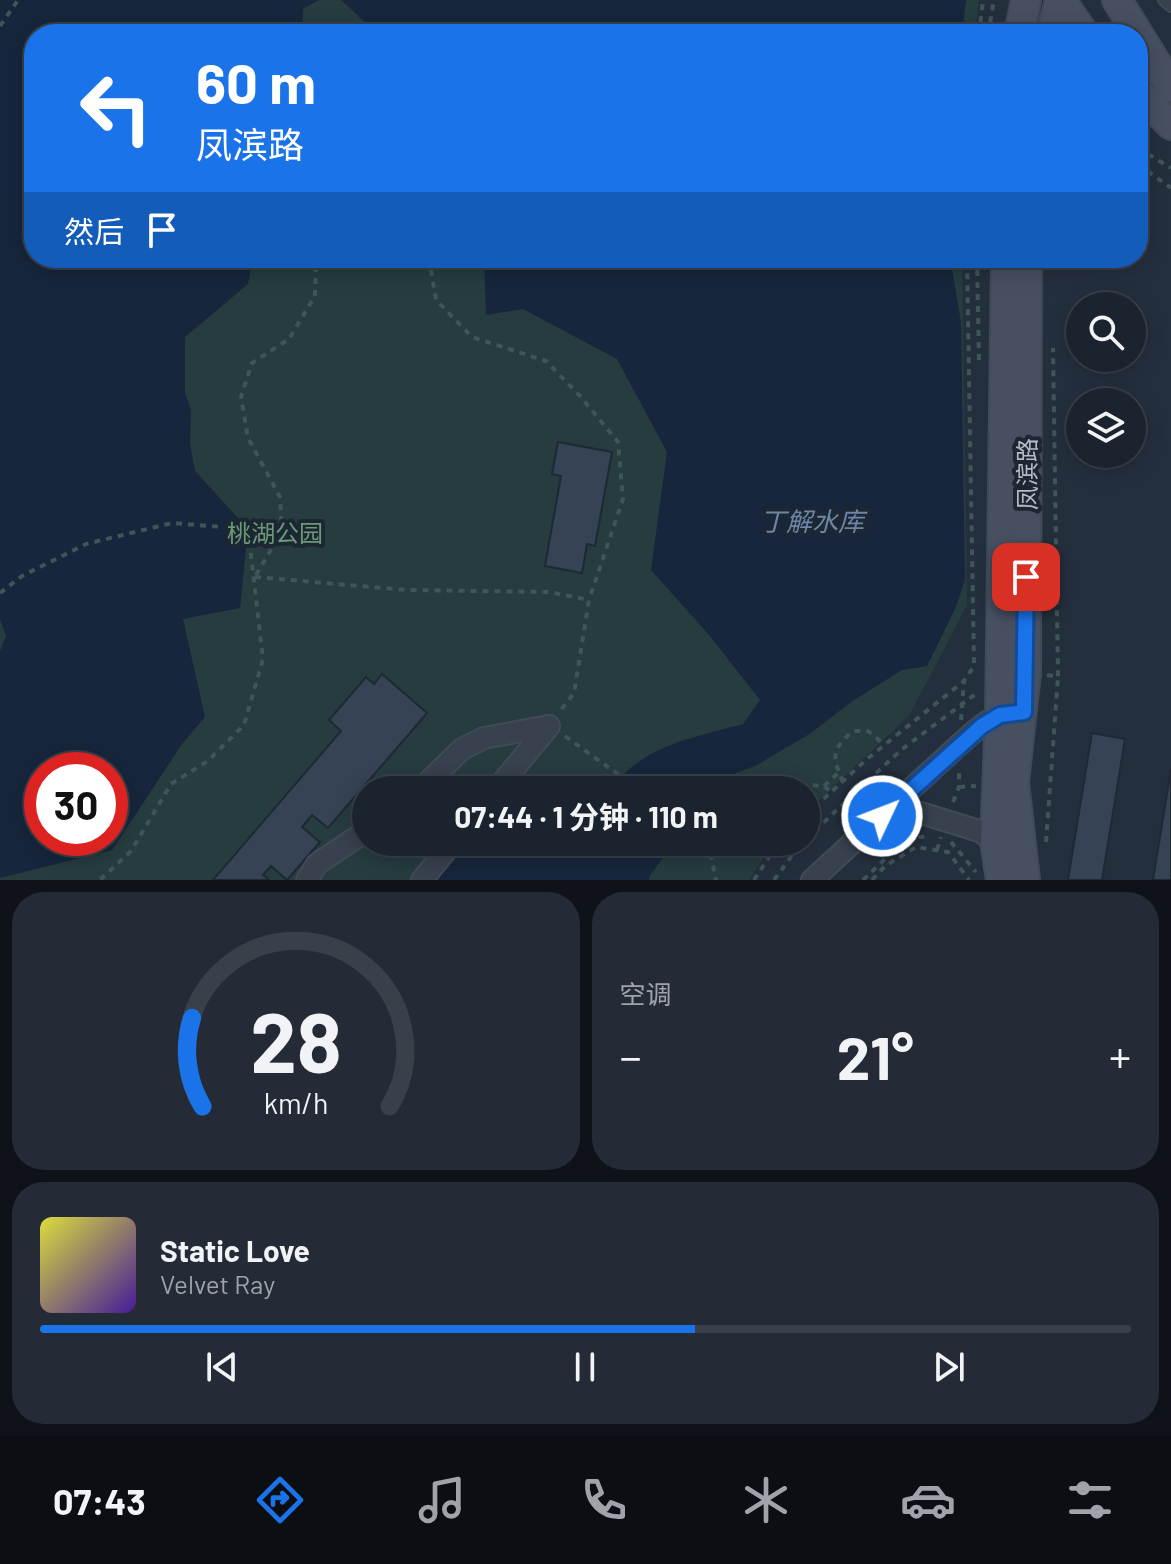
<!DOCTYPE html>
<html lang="zh">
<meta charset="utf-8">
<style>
:root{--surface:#1b232e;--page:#242b36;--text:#f1f3f6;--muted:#a0a4aa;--line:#39404a;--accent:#1a73e8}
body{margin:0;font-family:Barlow,"Noto Sans SC",sans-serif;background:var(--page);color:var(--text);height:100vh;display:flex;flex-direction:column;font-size:30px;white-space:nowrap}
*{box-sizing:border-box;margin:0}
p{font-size:26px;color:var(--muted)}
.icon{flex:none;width:44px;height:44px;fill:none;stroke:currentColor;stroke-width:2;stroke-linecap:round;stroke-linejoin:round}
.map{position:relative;height:880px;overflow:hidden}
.sheet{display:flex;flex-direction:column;gap:12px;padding:12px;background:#0f1319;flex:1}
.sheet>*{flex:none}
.hud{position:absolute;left:24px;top:24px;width:1124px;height:244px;border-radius:32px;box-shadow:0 4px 20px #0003,0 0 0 2px var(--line);background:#1a73e8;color:#fff;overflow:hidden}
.fabs{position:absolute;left:1066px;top:292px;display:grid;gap:16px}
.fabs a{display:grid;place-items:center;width:80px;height:80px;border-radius:50%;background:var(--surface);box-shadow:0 4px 20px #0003,0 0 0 2px var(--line);font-size:40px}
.speed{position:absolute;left:24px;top:752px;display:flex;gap:16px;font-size:40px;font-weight:700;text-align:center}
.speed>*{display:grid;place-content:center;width:104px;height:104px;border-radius:50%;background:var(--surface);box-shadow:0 4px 20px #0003,0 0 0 2px var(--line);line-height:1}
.speed .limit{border:12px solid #d22;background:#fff;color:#111}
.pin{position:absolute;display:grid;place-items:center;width:68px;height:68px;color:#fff;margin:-34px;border-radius:16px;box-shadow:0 4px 12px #0006}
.me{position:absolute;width:88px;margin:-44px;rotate:47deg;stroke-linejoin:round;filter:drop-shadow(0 0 6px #0008)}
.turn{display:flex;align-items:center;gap:28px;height:168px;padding:0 40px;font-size:36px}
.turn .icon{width:104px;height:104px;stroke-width:2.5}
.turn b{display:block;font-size:56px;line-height:68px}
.then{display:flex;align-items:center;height:76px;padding:0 40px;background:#0003;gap:16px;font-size:30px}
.big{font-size:60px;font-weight:700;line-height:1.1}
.sheet .widget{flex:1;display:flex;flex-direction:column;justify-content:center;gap:12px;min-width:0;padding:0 28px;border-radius:32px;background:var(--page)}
.sheet .dial{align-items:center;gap:0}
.dial svg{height:208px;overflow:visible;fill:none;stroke:var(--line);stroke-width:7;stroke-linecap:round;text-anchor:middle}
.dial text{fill:var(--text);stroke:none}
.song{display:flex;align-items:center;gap:24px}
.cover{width:96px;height:96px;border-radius:12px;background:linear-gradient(135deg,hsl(60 70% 55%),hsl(260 70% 35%))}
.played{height:8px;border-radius:4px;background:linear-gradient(90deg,var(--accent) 60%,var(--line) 60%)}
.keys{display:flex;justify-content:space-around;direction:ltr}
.heat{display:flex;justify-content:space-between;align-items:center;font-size:44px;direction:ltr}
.sheet .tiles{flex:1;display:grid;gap:12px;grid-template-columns:1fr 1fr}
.widget:last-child{grid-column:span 2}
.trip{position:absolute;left:352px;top:776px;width:468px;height:80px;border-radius:40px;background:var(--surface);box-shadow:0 4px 20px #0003,0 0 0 2px var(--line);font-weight:700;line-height:80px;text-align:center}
.tab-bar{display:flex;height:128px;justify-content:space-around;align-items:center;background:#0b0e12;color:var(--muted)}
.tab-bar .icon{width:56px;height:56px}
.tab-bar .active{color:var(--accent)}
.tab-bar b{font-size:36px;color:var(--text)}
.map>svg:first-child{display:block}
</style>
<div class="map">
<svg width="1171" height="880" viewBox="0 0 1171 880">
<rect width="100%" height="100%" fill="#242f3e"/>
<!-- green -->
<path fill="#263c3f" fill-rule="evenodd" d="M0,0H979L975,34H34V258H962L967,605L909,716L806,812V790H366V842H774L749,880H0ZM42,770H110V838H42Z"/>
<!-- water -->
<g fill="#17263c" fill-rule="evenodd">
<path d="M0,0H319L303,9L302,34H34V258H253L248,284L185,337V393L191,410L190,444L195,471L248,529L240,608L183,619L205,717L182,744L112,850L0,878V651L6,636L0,619ZM42,770H110V838H42Z"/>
<polygon points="341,0 966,0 962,34 370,34 366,23"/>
<path d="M484,258H950L961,322L965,580L955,609L927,666L902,670L851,702L811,733L757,765L718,780L714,790H610C643,745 692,738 743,724L760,700L710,636L651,570L667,452L617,359L523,309L486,315Z"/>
<polygon points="518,775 549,790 506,790"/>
<polygon points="466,842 674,842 649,877 649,880 437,880"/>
</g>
<!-- building -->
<g fill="#364354" stroke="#1f2835" stroke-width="2">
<polygon points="558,442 612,452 595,546 587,544 582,573 545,566 561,476 552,474"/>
<polygon points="382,674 427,713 328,828 312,815 302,827 320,842 287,880 271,866 263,875 269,880 213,880 341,731 329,720 366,677 374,684"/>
<polygon points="1092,733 1125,739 1102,880 1068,880"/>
<polygon points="1171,769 1171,880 1153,880"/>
</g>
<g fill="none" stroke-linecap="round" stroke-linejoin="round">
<!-- lane casing -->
<g stroke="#414a57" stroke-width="14">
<polyline id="lane" points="1164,0 1171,6"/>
</g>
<!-- street casing -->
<g stroke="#414a57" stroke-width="24">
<g id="street">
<polyline points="420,790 462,749 484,738 549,726"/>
<polyline points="496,790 549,726"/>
<polyline points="882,816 921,813 979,831 995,841"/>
<polyline points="307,880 317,864 366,831"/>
<polyline points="422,880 453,842"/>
<path d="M812,880L959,745C973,733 989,716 1008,714"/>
</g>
</g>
<!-- secondary casing -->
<g stroke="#414a57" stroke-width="32">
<g id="secondary">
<polyline points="1061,0 1084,34"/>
<polyline points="1117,0 1171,87"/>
<polyline points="1019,34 1026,0"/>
<polyline points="1051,34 1060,0"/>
<polyline points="1138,92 1171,125"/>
<polyline points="1001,880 995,841 1000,715 1006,258"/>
<polyline points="1025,880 1014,782 1026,673 1027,258"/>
</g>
</g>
<!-- path -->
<g stroke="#3f5557" stroke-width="4" stroke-dasharray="6 6" stroke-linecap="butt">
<polyline points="0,26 18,0"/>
<polyline points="979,34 983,0"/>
<polyline points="988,34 994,0"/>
<polyline points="1138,148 1171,168"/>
<polyline points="1138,164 1171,188"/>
<polyline points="429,258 436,300 472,337 546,361 580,396 618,442 623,499 589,600"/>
<polyline points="977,258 979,360"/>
<polyline points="256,575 282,531 280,497 248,438 241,397 252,363 289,339 315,296 316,258"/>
<polyline points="255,577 406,590 550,592 589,600 574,693 560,711"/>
<polyline points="0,593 22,576 86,544 172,523 248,529 263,659 244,725 208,761 171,784 131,851 102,878 97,880"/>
<polyline points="1047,675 1058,677 1053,348"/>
<polyline points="961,720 964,681 974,666 967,258"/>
<polyline points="565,736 640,790"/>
<path d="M843,782C832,756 831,750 853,731H868L885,745"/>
<polyline points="824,786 839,772"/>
<polyline points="959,787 976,786"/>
<polyline points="803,790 807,785 824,786 831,792"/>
<polyline points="953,802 959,787 959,772"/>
<polyline points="806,815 867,759 964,681"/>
<polyline points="806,839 901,750 977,693"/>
<polyline points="708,842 716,880"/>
<polyline points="951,842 976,872"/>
<polyline points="1046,842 1058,677"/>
<polyline points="937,850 941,837"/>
<polyline points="754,880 779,842"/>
<polyline points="774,880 802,842"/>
<polyline points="863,880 906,839 928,836"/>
<polyline points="872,880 885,866 916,847 948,852 969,880"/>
</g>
<!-- lane -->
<use href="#lane" stroke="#38414e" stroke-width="10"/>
<!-- street -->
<use href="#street" stroke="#38414e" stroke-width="20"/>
<!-- secondary -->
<use href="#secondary" stroke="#465061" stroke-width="28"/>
</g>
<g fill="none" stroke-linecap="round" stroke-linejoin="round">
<!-- route casing -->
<g stroke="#114b97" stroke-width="20">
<polyline id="route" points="882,816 982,726 1000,715 1024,712 1026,577"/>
</g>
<!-- route -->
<use href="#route" stroke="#1a73e8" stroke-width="14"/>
</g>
<g text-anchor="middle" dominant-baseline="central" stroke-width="8" stroke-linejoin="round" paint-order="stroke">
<!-- street labels -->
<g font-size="24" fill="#b4bcc9" stroke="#1d2633">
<text transform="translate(1026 474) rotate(-90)">凤滨路</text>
</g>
<!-- park labels -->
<g font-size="24" fill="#6b9a76" stroke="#1d2633">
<text x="275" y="532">桃湖公园</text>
</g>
<!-- water labels -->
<g font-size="26" font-style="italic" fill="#6d86a8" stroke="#1d2633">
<text x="812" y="520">丁解水库</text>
</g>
</g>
</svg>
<div class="fabs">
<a><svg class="icon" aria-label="search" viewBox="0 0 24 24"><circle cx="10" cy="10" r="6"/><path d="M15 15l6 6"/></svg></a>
<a><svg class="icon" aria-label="layers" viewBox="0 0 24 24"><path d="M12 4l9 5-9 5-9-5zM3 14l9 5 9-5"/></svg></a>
</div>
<div class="speed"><div class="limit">30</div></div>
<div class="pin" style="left:1026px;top:577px;background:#d93025"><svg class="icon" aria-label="arrive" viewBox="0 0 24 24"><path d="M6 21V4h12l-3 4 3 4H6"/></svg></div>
<svg class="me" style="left:882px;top:816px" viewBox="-20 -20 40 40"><circle r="17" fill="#1a73e8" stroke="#fff" stroke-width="3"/><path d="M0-11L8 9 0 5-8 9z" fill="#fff"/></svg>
<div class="trip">07:44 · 1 分钟 · 110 m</div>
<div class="hud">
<div class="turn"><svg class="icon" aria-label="left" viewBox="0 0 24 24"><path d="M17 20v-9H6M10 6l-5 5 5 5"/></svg><div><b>60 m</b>凤滨路</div></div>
<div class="then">然后<svg class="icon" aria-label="arrive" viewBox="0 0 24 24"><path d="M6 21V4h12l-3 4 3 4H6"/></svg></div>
</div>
</div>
<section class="sheet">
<div class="tiles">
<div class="widget dial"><svg viewBox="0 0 100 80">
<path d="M14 69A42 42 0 1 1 86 69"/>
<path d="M14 69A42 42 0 0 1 10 35" stroke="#1a73e8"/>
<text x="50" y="56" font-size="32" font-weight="700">28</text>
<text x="50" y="72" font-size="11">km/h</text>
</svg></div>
<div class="widget"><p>空调</p>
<div class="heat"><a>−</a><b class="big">21°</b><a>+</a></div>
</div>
<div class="widget">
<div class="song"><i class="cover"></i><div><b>Static Love</b><p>Velvet Ray</p></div></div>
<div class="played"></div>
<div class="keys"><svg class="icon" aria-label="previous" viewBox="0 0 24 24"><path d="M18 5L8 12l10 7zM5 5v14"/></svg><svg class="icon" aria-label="pause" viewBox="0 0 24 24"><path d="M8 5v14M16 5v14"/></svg><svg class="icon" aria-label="next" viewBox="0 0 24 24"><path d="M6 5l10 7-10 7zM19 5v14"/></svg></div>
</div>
</div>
</section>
<nav class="tab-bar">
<b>07:43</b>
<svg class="icon active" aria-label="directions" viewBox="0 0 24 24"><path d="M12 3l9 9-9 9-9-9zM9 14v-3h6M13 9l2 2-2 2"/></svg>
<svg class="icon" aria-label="music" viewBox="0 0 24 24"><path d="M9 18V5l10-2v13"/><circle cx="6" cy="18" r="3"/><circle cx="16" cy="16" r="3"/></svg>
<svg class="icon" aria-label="phone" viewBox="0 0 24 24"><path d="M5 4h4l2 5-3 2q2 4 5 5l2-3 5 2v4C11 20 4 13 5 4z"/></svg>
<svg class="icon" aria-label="climate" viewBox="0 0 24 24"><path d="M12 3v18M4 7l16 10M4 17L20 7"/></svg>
<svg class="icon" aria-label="car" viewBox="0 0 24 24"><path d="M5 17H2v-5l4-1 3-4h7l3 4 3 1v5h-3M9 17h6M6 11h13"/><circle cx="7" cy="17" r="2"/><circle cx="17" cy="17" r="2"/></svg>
<svg class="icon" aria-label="filters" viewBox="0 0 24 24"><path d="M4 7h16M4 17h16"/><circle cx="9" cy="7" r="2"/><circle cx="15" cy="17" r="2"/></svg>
</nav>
